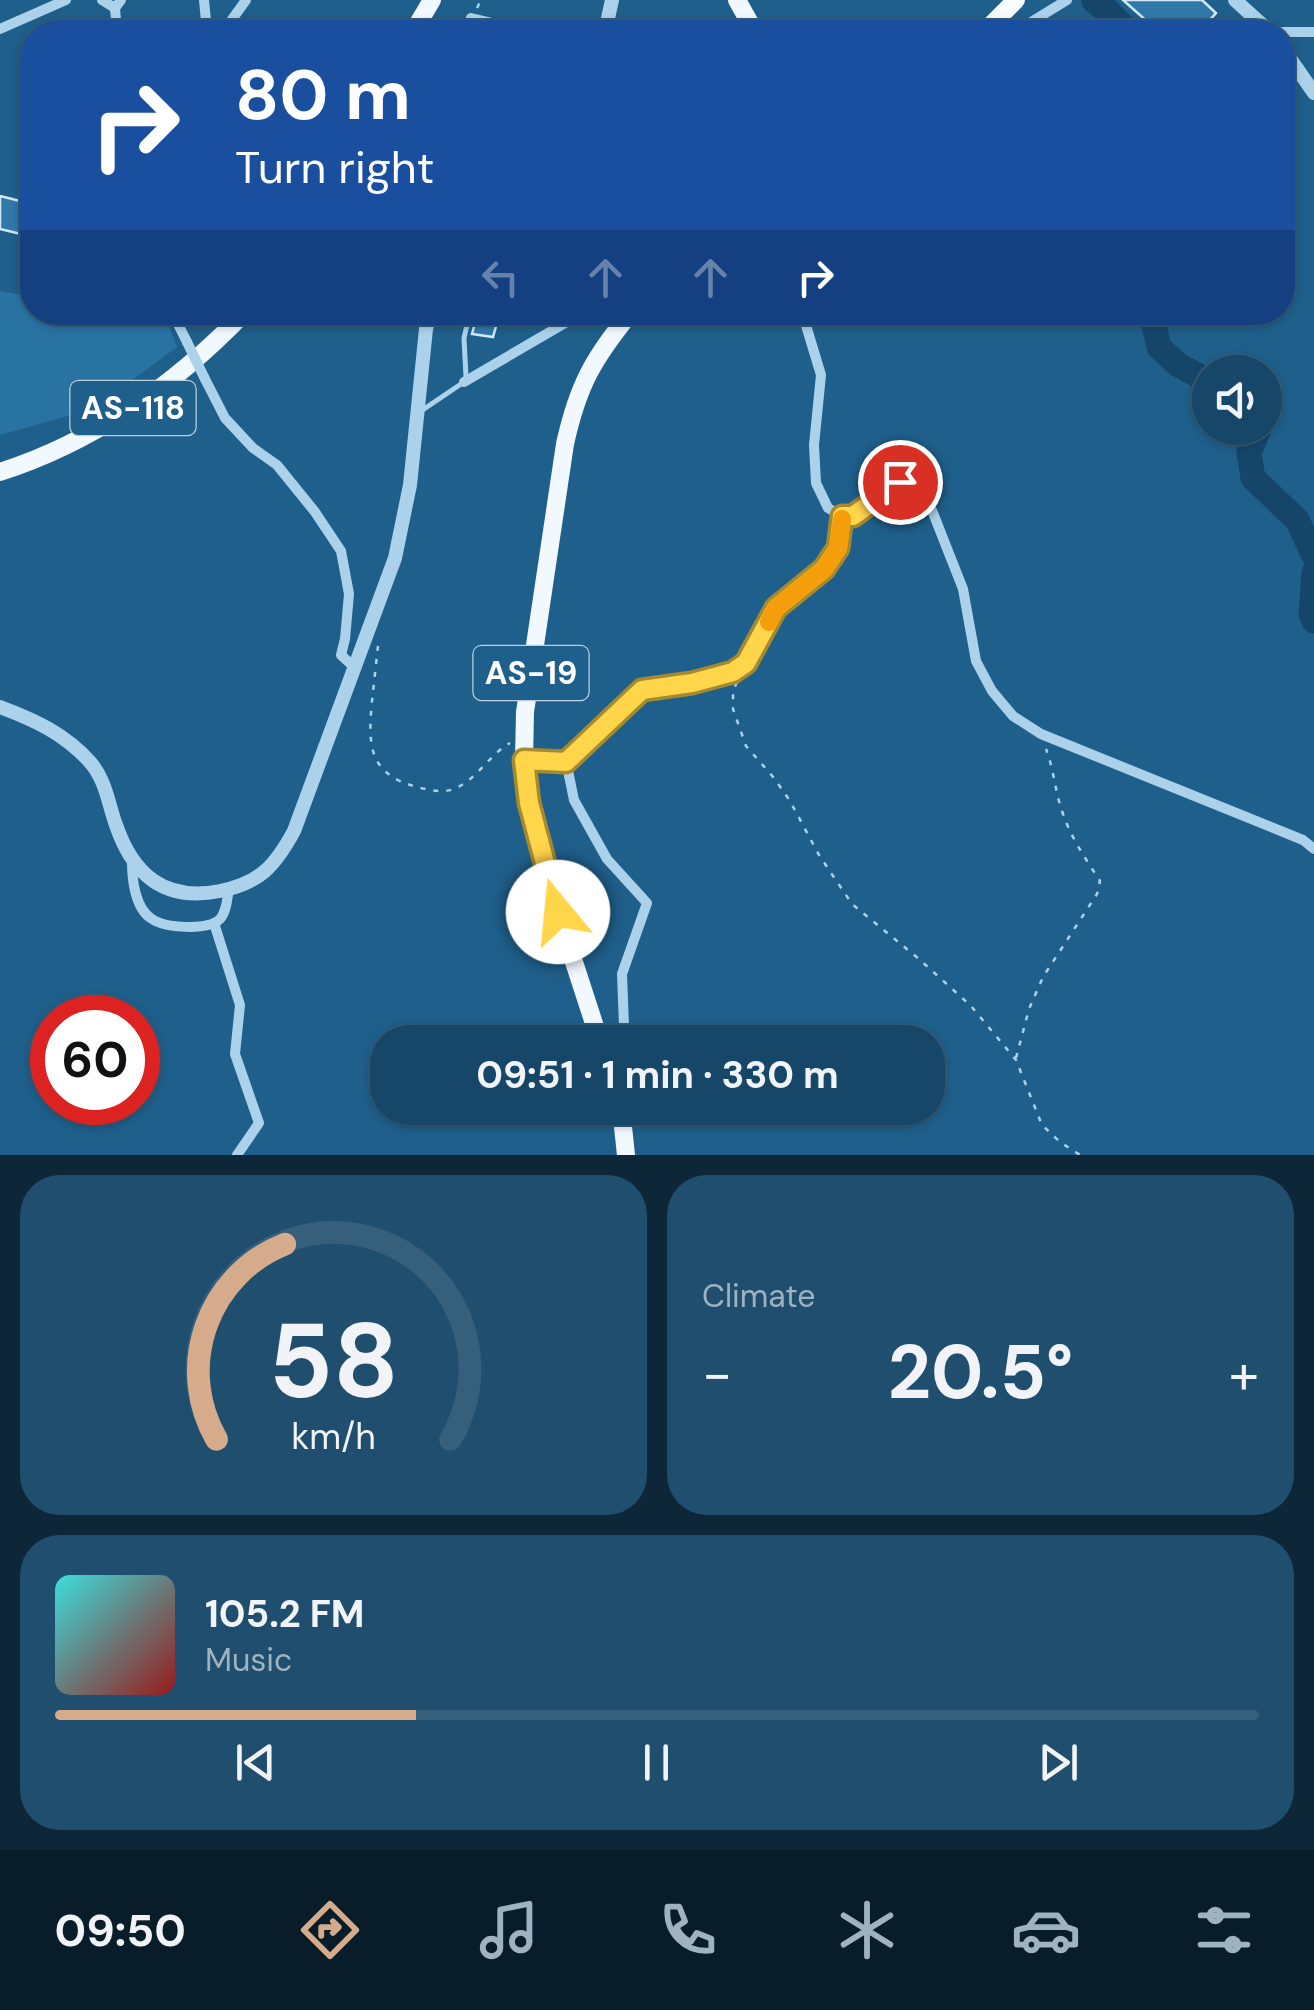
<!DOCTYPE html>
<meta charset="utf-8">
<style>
:root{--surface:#174768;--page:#204e6e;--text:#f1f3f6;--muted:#9eb2c0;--line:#365f7c;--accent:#d6ab8b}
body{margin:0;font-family:"DM Sans",sans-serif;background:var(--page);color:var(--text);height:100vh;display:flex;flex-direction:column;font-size:38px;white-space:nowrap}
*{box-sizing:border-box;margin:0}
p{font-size:32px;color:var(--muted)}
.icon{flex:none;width:55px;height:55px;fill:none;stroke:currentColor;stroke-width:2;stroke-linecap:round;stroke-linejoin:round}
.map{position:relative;height:1155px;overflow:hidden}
.panel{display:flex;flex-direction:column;gap:20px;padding:20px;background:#0d2739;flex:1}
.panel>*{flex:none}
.top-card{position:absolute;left:20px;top:20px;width:1275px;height:305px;border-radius:40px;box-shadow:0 2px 8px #0004,0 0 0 2px var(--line);background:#1a4fa0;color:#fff;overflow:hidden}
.buttons{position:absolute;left:1192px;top:355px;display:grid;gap:20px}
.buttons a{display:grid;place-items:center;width:90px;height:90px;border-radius:50%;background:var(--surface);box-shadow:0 2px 8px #0004,0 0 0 2px var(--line);font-size:50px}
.speed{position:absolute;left:30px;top:995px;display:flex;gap:20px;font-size:50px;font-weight:700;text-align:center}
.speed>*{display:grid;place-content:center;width:130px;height:130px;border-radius:50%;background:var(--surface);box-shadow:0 2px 8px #0004,0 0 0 2px var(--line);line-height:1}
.speed .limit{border:15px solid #d22;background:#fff;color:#111}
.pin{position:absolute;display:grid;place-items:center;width:85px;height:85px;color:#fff;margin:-42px;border:5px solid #fff;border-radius:50%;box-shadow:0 2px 10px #0007}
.me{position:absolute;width:110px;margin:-55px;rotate:343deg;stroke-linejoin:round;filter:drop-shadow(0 0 8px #0008)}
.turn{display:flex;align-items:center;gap:35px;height:210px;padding:0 50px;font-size:45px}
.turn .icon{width:130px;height:130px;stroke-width:2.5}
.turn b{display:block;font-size:70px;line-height:85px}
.lanes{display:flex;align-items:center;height:95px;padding:0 50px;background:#0003;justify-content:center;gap:50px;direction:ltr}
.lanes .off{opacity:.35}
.big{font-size:75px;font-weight:700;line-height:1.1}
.panel .tile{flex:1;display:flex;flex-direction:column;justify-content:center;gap:15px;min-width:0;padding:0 35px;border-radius:40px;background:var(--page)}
.panel .dial{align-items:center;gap:0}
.dial svg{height:260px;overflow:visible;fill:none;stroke:var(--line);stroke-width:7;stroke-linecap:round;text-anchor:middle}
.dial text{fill:var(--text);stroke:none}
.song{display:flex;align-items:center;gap:30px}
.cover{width:120px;height:120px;border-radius:15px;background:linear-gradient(135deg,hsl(180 70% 55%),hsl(0 70% 35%))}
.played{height:10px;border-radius:5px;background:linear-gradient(90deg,var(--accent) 30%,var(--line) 30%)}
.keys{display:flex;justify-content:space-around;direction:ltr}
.heat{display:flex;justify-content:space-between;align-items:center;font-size:55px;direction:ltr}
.panel .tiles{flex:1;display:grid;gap:20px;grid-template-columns:1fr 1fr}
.tile:last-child{grid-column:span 2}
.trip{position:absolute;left:370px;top:1025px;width:575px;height:100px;border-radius:40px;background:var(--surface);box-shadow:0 2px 8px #0004,0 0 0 2px var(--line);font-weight:700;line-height:100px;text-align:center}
.tab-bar{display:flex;height:160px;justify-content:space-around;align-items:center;background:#091c2a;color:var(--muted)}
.tab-bar .icon{width:70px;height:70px}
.tab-bar .on{color:var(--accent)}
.tab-bar b{font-size:45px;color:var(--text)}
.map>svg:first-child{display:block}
</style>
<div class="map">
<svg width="1314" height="1155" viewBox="0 0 1314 1155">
<rect width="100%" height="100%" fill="#1f5f8b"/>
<!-- green -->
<polygon fill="#2973a3" points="0,291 32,297 32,312 164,313 177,347 93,409 0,435"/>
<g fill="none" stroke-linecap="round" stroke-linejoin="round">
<!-- river -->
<g stroke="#15466a" stroke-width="25">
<polyline points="1094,1 1108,11 1129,32"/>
<polyline points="1151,312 1159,347 1177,364 1210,382"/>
<polyline points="1259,428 1249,453 1253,478 1297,520 1314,556"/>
<polyline points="1314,573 1311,613 1314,621"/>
</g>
</g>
<!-- building -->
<g fill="#2f78a8" stroke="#d1e9f8" stroke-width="2.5">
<polygon points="1123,0 1202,0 1216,13 1199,32 1159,32"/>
<polygon points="0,196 32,204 25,235 0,229"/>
<polygon points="478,312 500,312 493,337 472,334"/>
</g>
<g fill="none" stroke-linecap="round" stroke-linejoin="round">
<!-- path -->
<g stroke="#acd2eb" stroke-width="2.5" stroke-dasharray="5 8" stroke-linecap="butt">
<polyline points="477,8 481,0"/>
<path d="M378,646C376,664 374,683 372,701C368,745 368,774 417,787C429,790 444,794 456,788C477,779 490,754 510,743"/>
<polyline points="737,682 733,691 733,709 746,746 774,778 790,801 819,855 852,904 919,959 971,1006 1016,1060 1042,1125 1060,1142 1080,1155"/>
<path d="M1016,1058L1029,1009L1043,977L1097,894L1100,881C1085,858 1070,836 1062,811C1055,791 1054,770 1046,749"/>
</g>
<!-- service -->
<polyline stroke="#acd2eb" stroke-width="5" points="421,411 464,382 466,377 464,338 470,312"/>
<!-- minor -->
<g stroke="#acd2eb" stroke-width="10">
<polyline points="102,0 115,8"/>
<polyline points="204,0 207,32"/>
<polyline points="471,18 501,25 508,32"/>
<polyline points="0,29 66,0"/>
<polyline points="117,32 115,8 121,0"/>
<polyline points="223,32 246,0"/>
<polyline points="1015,32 1067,0"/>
<polyline points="1278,32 1314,32"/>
<polyline points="177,312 178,324 187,342"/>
<polyline points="802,312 821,375 814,445 816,483 828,508 842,516 853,516 900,482 922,485 963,589 976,661 992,691 1013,716 1041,734 1303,840 1314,849"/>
<polyline points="205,379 225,418 253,448 277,465 315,512 341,551 349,594 345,639 341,655 354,667"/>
<polyline points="464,382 584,312"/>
<polyline points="524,760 566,761 643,690 692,683 733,672 746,663 776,608 824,569 838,548 842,516"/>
<polyline points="566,761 574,800 607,859 647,903 622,974 624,1026 609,1042"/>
<path d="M132,862C132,879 135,909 152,919C165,928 208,931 220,919C227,911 227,898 229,889"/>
<polyline points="214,923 240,1005 235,1054 259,1123 237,1155"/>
</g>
<!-- tertiary -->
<g stroke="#acd2eb" stroke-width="14">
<polyline points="1235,0 1270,32"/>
<polyline points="605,32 612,0"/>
<polyline points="1282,47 1314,93"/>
<path d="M0,707C35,720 65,734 90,762C106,780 108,803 116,825C133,875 165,902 220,891C260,883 275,866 294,831L395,558L410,485L426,329L431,312"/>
</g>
<!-- primary -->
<g stroke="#f1f8fe" stroke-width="18">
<polyline points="737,0 755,32"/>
<polyline points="413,32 432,0"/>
<path d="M0,472C96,441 176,384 245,312"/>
<path d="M600,1042L547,879L529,803L524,760L525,712L565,444C578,385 593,359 631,312"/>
<polyline points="621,1108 626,1155"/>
</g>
<!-- trunk -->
<polyline stroke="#f8fcfe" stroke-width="18" points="984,32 1016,0"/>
<!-- minor-bridge -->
<polyline stroke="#acd2eb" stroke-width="10" points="187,342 205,379"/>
</g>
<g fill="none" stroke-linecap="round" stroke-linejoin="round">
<!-- route casing -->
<g stroke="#a68a30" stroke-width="25">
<polyline id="route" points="558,912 529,803 524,760 566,762 642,690 692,683 733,672 746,663 776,608 824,569 838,548 842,516 853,516 900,482"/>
</g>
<!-- route -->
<use href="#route" stroke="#ffd54a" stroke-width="18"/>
<!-- slow -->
<polyline stroke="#f59e0b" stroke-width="18" points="769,622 776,608 824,569 838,548 842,519"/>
</g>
<g text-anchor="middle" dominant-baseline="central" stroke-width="10" stroke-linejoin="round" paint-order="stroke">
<!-- shield labels -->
<g fill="#1f5f8b" stroke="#bccfdc" stroke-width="2.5">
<rect x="70.5" y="381" width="125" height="54" rx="8"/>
<rect x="473.5" y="646" width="115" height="54" rx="8"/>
</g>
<g font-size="32" font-weight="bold" fill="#fff">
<text x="133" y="408">AS-118</text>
<text x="531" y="673">AS-19</text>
</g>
</g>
</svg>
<div class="buttons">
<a><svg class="icon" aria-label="sound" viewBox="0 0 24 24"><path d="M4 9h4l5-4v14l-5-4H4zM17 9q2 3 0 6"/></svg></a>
</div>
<div class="speed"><div class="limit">60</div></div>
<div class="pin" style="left:900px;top:482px;background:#d93025"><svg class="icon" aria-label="arrive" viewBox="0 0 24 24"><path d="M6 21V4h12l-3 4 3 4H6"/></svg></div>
<svg class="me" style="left:558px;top:912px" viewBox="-20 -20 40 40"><circle r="19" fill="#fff"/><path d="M0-13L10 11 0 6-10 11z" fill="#ffd54a"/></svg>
<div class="trip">09:51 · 1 min · 330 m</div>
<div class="top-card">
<div class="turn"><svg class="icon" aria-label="right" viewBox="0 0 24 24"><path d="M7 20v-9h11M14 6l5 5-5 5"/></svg><div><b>80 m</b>Turn right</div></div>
<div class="lanes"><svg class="icon off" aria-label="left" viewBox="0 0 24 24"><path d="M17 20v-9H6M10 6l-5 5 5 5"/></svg><svg class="icon off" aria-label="ahead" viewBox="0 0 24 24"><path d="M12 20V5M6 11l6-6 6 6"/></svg><svg class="icon off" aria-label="ahead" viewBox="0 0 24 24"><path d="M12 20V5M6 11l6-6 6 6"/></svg><svg class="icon" aria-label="right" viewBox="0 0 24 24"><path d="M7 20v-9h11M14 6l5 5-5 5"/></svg></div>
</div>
</div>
<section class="panel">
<div class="tiles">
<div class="tile dial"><svg viewBox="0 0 100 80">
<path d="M14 69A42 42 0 1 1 86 69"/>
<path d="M14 69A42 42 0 0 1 35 9" stroke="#d6ab8b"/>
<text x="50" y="56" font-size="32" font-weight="700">58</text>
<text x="50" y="72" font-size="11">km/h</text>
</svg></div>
<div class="tile"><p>Climate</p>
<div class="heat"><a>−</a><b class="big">20.5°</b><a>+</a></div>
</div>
<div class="tile">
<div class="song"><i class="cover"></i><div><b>105.2 FM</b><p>Music</p></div></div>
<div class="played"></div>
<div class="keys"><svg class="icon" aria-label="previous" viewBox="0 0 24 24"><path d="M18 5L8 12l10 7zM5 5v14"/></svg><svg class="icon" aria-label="pause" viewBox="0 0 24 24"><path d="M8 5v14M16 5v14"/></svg><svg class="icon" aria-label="next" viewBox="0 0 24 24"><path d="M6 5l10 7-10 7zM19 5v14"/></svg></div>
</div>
</div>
</section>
<nav class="tab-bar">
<b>09:50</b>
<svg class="icon on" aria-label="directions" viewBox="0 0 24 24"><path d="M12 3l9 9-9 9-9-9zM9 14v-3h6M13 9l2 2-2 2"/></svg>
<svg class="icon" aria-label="music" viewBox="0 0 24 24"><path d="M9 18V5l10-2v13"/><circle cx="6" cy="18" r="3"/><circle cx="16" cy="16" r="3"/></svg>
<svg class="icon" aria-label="phone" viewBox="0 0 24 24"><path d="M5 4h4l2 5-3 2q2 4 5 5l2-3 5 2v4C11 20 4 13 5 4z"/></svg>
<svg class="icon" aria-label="climate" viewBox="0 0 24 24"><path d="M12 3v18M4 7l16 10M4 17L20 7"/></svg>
<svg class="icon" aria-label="car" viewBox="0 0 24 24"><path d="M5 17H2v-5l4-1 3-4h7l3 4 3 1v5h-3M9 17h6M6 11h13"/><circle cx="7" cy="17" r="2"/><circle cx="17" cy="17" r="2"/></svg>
<svg class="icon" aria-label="filters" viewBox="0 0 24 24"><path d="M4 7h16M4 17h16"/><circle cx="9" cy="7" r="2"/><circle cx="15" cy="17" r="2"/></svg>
</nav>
